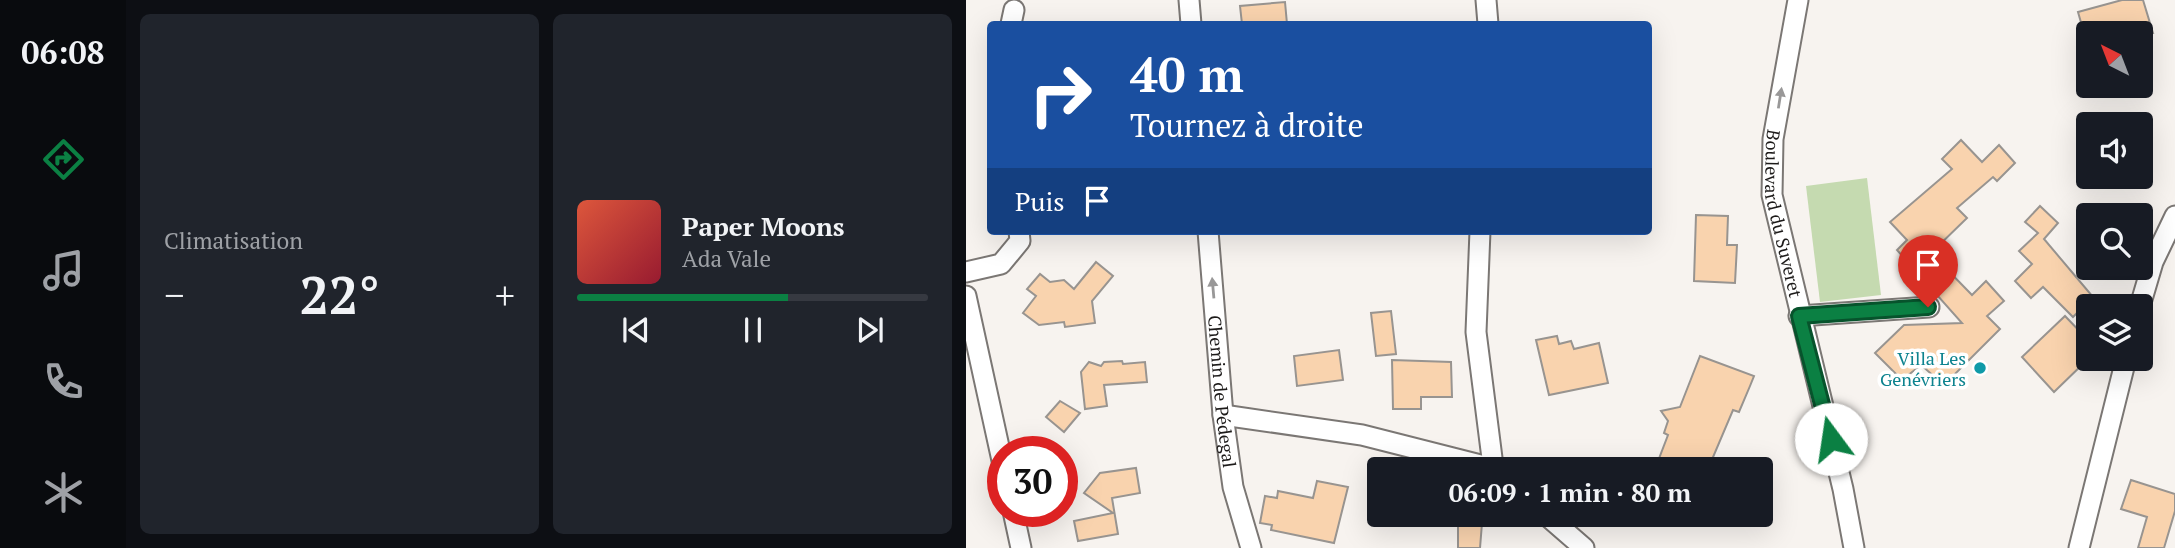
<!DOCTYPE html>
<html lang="fr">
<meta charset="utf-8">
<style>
:root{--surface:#171b24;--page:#20242c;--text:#f1f3f6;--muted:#9ea1a6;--line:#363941;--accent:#0b8043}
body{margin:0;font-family:"PT Serif",serif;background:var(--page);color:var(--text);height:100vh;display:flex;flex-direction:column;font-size:26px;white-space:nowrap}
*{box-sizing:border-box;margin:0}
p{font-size:23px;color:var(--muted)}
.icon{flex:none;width:38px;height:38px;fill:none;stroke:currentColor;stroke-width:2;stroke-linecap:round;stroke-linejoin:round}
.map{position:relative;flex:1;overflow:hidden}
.details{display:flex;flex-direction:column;gap:14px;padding:14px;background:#0d0f14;width:840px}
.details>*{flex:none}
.hud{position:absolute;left:21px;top:21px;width:665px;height:214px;border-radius:7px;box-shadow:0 7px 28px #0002;background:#1a4fa0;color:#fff;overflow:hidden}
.needle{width:46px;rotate:318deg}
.fabs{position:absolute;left:1110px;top:21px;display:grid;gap:14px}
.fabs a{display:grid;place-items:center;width:77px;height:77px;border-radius:7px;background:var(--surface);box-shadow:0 7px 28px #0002;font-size:35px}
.speed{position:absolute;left:21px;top:436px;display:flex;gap:14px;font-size:35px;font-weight:700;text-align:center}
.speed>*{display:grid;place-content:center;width:91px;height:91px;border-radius:50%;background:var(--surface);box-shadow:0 7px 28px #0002;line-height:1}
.speed .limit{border:10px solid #d22;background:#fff;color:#111}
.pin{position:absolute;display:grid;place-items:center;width:60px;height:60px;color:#fff;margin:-72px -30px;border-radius:50% 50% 50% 0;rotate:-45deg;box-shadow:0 0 7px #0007}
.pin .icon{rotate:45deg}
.me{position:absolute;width:77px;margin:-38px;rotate:346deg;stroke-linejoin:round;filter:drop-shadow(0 0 5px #0008)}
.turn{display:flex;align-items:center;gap:24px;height:147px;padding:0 28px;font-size:32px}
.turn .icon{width:91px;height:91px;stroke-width:2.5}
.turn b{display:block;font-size:49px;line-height:60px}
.then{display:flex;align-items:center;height:66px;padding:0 28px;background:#0003;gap:14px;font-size:26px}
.big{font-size:52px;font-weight:700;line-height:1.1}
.details .card{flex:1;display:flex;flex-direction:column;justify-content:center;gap:10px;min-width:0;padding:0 24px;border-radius:10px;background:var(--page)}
.song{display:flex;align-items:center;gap:21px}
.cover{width:84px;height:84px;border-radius:10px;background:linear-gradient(135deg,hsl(10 70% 55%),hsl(350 70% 35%))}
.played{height:7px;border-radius:4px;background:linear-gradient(90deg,var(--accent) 60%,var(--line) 60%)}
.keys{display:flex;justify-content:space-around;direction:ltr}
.heat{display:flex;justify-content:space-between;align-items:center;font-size:38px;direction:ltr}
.details .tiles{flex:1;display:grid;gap:14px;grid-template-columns:repeat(2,1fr)}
.trip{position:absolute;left:401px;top:457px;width:406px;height:70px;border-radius:7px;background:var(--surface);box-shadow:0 7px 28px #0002;font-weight:700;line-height:70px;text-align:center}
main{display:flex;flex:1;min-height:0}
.tab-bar{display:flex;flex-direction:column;width:126px;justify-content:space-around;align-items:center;background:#090b0e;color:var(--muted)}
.tab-bar .icon{width:49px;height:49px}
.tab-bar .active{color:var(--accent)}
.tab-bar b{font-size:32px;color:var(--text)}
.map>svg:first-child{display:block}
</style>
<main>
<nav class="tab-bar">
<b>06:08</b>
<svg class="icon active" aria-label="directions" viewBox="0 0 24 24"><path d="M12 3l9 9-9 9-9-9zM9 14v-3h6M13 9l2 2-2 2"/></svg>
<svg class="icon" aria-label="music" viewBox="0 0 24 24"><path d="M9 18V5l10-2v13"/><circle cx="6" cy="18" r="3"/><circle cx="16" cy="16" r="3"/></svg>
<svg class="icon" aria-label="phone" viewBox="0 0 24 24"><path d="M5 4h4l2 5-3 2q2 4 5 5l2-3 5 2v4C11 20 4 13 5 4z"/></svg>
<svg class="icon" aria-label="climate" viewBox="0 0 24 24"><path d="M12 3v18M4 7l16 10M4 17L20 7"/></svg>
</nav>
<section class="details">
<div class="tiles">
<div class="card"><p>Climatisation</p>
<div class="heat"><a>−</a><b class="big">22°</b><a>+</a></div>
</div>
<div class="card">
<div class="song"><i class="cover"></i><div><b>Paper Moons</b><p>Ada Vale</p></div></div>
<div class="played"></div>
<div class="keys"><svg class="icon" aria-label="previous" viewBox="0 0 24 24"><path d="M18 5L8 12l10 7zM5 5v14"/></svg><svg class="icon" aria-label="pause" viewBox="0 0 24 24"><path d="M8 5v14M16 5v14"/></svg><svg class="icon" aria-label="next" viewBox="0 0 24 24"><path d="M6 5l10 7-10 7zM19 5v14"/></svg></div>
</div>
</div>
</section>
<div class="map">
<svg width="1209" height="548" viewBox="0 0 1209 548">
<rect width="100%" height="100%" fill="#f7f3ef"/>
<!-- green -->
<polygon fill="#c5dab0" points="901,178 915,295 854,302 840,186"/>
<!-- building -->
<g fill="#f9d3ae" stroke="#989490" stroke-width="2">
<polygon points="1156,0 1177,0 1187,33 1118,33 1112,12"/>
<polygon points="319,2 321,24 276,24 274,6"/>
<polygon points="995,140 1016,162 1033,145 1049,163 1031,181 1027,177 991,208 1001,218 965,253 1006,295 1020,281 1038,301 1021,316 1034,329 978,385 955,365 936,380 909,353 938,325 996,323 931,250 941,240 924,222 986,169 976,159"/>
<polygon points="1074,206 1092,223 1078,239 1127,297 1107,317 1077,287 1065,298 1049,281 1066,264 1053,251 1072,233 1059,222"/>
<polygon points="730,215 762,216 761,245 771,245 769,283 728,281"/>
<polygon points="130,262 147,276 126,301 129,323 99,327 98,322 73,325 57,313 70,296 61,289 74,274 84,282 98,280 108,289"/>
<polygon points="425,311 430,354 410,356 405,313"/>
<polygon points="1099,316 1122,340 1122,359 1088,392 1056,357"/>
<polygon points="591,336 593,344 605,341 608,349 633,343 642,383 583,395 570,340"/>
<polygon points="373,350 377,380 331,386 328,356"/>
<polygon points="734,356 788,376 784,386 773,412 767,410 742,469 689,469 702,435 698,433 702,421 695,411 714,407"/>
<polygon points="426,360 485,362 486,397 455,397 455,409 427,409"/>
<polygon points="156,361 157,364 179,362 181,382 138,385 141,406 119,409 115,372 123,362 135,366 138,362"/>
<polygon points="94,401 114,413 98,432 80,417"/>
<polygon points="170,468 174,493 146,498 152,534 112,541 108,521 147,513 118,493 134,473"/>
<polygon points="1165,480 1209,494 1209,511 1198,548 1172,548 1181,517 1155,509"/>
<polygon points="351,481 382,487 368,543 305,530 306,525 294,523 299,496 311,498 312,491 347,498"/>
<polygon points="492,522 516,523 514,548 492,548"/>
</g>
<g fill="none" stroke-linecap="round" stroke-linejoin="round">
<!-- street casing -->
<g stroke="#7b7774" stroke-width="23">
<g id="street">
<polyline points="223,0 225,24"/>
<polyline points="520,0 522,24"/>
<path id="s1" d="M832,0L807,139L806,195L877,489L888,548"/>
<polyline points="45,24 48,10"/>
<path id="s2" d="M242,231L257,415L267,487L285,548"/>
<polyline points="514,231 510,332 527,466"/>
<polyline points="0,272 35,264 54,241 53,231"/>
<polyline points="0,296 37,465"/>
<polyline points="1174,306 1187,262 1209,216"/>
<polyline points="833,316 963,307"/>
<polyline points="257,415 396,435 530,469"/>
<polyline points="47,511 55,548"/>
<polyline points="579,514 618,548"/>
<polyline points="1113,548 1160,359"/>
</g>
</g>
<!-- street -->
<use href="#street" stroke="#fff" stroke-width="19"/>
</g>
<!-- one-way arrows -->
<defs><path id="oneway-solid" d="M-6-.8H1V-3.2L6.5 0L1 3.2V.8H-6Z" transform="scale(1.75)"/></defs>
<g fill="#999898">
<use href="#oneway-solid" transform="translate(814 98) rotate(-81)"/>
<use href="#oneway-solid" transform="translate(247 288) rotate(-95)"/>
</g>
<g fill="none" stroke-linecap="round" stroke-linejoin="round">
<!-- route casing -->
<g stroke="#07532c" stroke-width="18">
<polyline id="route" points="865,439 833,316 962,307"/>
</g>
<!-- route -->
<use href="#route" stroke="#0b8043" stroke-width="12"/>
</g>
<!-- markers -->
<circle fill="#0f9aa8" stroke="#fff" stroke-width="2.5" cx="1014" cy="368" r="7"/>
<g text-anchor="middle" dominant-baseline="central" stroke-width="7" stroke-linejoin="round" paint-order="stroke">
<!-- street labels -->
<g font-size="18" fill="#1d1b1a" stroke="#fff">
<text stroke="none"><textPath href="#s1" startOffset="217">Boulevard du Suveret</textPath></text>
<text stroke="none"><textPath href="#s2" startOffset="161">Chemin de Pédegal</textPath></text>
</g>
<!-- culture labels -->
<g font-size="18" fill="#0d838f" stroke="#fff" text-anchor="end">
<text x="1000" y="358">Villa Les<tspan x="1000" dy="21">Genévriers</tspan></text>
</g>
</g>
</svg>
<div class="fabs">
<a><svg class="needle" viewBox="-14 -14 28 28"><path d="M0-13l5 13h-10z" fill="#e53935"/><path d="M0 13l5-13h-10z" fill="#9ea1a6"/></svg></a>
<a><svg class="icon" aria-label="sound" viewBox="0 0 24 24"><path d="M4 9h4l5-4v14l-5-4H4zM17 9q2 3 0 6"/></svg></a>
<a><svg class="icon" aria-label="search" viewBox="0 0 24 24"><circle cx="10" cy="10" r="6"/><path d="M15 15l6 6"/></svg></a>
<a><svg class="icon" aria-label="layers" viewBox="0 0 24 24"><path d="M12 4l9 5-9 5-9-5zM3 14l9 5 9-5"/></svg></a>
</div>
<div class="speed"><div class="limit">30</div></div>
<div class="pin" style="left:962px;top:307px;background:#d93025"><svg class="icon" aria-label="arrive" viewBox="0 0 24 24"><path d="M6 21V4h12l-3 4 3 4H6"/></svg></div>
<svg class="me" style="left:865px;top:439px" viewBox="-20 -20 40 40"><circle r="19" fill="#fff"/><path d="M0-13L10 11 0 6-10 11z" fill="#0b8043"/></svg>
<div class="trip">06:09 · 1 min · 80 m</div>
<div class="hud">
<div class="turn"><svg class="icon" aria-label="right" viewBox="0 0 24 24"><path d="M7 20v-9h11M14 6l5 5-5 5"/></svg><div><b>40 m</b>Tournez à droite</div></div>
<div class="then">Puis<svg class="icon" aria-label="arrive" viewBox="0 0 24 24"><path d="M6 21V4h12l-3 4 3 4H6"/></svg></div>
</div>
</div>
</main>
